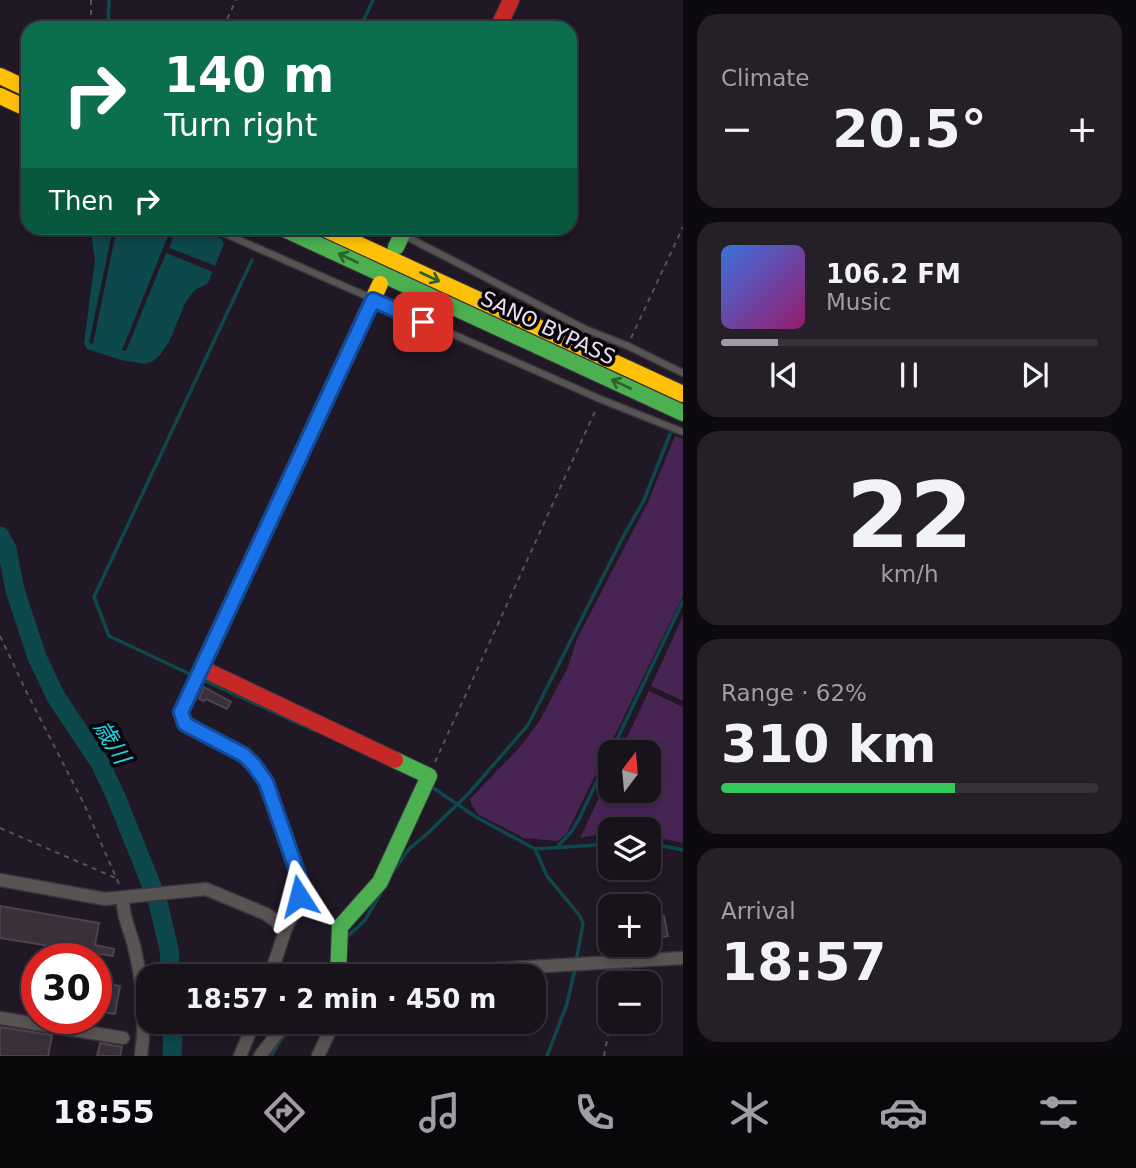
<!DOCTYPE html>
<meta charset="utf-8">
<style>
:root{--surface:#18121b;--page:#252028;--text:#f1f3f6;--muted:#9f9ea3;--line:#36323a;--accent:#a39aa7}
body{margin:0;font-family:"DejaVu Sans","Noto Sans JP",sans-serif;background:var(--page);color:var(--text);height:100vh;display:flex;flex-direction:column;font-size:26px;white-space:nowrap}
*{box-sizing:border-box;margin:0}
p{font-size:23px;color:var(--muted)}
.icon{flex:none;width:38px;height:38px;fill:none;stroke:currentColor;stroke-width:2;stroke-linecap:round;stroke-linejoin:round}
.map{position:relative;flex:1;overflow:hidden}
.details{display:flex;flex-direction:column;gap:14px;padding:14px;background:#0d0a0f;width:453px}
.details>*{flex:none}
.guide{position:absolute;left:21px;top:21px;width:556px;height:214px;border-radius:21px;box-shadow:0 4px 10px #0003,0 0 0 2px var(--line);background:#0b6e4f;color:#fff;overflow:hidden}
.needle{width:46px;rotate:16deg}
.buttons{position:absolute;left:598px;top:740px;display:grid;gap:14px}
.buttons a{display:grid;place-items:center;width:63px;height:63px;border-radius:14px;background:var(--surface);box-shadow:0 4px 10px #0003,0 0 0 2px var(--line);font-size:35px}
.speed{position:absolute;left:21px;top:943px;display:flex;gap:14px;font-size:35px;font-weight:700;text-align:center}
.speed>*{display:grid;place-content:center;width:91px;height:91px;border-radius:50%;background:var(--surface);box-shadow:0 4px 10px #0003,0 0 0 2px var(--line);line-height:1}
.speed .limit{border:10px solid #d22;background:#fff;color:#111}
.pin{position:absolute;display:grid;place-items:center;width:60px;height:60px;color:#fff;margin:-30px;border-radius:14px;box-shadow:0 4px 10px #0006}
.me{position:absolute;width:77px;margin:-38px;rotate:351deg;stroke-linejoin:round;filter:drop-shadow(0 0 5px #0008)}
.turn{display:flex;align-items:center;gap:24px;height:147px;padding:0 28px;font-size:32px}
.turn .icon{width:91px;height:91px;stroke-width:2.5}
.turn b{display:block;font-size:49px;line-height:60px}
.then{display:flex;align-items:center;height:66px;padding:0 28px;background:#0003;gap:14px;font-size:26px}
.big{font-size:52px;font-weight:600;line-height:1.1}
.details .card{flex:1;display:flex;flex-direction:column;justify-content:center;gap:10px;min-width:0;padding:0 24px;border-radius:21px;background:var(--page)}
.details .dial{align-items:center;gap:0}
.dial b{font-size:91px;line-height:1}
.song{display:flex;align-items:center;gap:21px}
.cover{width:84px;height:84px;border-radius:10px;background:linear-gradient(135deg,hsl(220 70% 55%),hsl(320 70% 35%))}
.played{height:7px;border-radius:4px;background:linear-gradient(90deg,var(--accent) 15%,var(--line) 15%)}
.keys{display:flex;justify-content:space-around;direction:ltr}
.heat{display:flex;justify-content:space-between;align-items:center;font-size:38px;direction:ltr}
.charge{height:10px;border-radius:5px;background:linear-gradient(90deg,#34c759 62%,var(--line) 0)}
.trip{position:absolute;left:136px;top:964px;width:410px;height:70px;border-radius:21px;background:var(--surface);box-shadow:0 4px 10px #0003,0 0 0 2px var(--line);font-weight:600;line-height:70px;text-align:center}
.menu{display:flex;height:112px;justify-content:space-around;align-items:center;background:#0a070b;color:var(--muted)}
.menu .icon{width:49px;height:49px}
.menu .selected{color:var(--accent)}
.menu b{font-size:32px;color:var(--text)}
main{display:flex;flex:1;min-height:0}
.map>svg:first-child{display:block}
</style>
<main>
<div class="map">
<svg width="683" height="1056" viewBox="0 0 683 1056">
<rect width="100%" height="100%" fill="#201824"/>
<!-- green -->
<g fill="#482455">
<polygon points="675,436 683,439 683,596 567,833 558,841 524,838 479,815 472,806 470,799 520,747 540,720 568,667 577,639 648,502"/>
<polygon points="683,616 683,701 651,686"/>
<polygon points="649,691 683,707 683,843 649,836 649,830 611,830 611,832 580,838 611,773 611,791 649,791 649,752 620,752"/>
</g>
<!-- water -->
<polygon fill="#0d484d" points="90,228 197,228 222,239 224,244 208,283 195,290 186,301 169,342 160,355 153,361 145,364 121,360 87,349 84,343 95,260"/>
<!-- pier -->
<g fill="#201824">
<polygon points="113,228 117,228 93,344 89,343"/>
<polygon points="168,236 173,238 169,248 216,266 213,272 166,253 126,351 122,350"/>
</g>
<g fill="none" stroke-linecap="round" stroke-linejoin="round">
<!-- stream -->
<g stroke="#0d484d" stroke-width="3.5">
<polyline points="108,28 109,0"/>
<polyline points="360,28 373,0"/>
<polyline points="194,676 109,636 94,597 252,260"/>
<polyline points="201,679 315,731"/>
<polyline points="429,785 476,817 535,849"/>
<polyline points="649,843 683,850"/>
<polyline points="559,845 572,831 579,819 683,601"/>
<polyline points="392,873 409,849 428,833 469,793 528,725 623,537 644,500 670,434"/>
<polyline points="346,938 365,920 383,889"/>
<polyline points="576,961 583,924 580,916 547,876 535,849 611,844"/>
<polyline points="330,976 331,968"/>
<polyline points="271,1056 282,1038 298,1022"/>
<polyline points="547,1056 567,1004 575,969"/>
</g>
<!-- river -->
<g stroke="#0d484d" stroke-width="19">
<polyline points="0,536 7,549 15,590 37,657 56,697 100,763 116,797 157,899 169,949 171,976"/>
<polyline points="172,1056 173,1022"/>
</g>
</g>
<!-- building -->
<g fill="#393039" stroke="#4d434d" stroke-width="2">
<polygon points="204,687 231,702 227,709 206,699 204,701 199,699"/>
<polygon points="648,892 650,906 635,906 633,894"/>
<polygon points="0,906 99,923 95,945 114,949 113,956 0,938"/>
<polygon points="664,916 668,936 649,939 649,919"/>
<polygon points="96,982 120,986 115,1014 96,1011"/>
<polygon points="0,1027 52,1035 48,1056 0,1056"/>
<polygon points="100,1043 122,1047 120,1056 97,1056"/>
</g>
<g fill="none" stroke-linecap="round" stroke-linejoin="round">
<!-- lane casing -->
<g stroke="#3b353f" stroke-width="9">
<g id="lane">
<polyline points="212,228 600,399 683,432"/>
<polyline points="390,228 585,329 628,346 683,373"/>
</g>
</g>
<!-- street casing -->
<g stroke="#3b353f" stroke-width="15">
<g id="street">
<path d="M181,712L185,724L244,755L254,765L266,782L300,880C299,898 295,912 286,928"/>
<polyline points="0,880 105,899 206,889 266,914 286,928 270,976"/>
<path d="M123,898C122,915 130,930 134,946C143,982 146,1020 141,1056"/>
<polyline points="378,976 683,958"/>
<polyline points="0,1018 123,1038"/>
<polyline points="240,1056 254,1022"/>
<polyline points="260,1056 286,1022"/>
<polyline points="318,1056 334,1022"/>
</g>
</g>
<!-- fast casing -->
<g stroke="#3b353f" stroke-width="18">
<g id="fast">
<polyline points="282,228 683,413"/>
<polyline points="396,247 405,228"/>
<polyline points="338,976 340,927 380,882 429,776 395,760"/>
</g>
</g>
<!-- slow casing -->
<g stroke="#3b353f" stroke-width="18">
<g id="slow">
<polyline points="0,76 28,89"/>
<polyline points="0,96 28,109"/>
<polyline points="323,228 683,394"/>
<polyline points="315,424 380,284"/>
</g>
</g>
<!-- jam casing -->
<g stroke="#3b353f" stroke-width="18">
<g id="jam">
<polyline points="498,28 511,0"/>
<polyline points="201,668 395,760"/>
<polyline points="181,712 315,424"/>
</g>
</g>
<!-- path -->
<g stroke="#585456" stroke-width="2" stroke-dasharray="5 5" stroke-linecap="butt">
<polyline points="91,0 91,28"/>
<polyline points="223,28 236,0"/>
<polyline points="631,338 683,227"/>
<polyline points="0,636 28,695 84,804 119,884"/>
<polyline points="435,762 597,407"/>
<polyline points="0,828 118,879"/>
<polyline points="621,984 624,974"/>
<polyline points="604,1056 611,1020"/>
</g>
<!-- lane -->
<use href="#lane" stroke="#595454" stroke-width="6"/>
<!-- street -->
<use href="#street" stroke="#595454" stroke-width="12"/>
<!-- fast -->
<use href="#fast" stroke="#4caf50" stroke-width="16"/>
<!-- slow -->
<use href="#slow" stroke="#ffc107" stroke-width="16"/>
<!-- jam -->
<use href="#jam" stroke="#c62828" stroke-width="16"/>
</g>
<!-- one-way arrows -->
<defs><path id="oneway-shaft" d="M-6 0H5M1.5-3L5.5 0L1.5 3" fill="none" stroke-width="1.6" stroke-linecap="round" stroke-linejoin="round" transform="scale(1.75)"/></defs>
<g stroke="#2d6231">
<use href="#oneway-shaft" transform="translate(348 258) rotate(-155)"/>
<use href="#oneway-shaft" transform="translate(430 277) rotate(25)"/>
<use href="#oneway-shaft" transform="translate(621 384) rotate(-155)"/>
</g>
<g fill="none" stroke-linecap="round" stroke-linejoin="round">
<!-- route casing -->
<g stroke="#114b97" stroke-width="18">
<polyline id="route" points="299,896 300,880 266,782 254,765 244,755 185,724 181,712 373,300 423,322"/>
</g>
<!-- route -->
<use href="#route" stroke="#1a73e8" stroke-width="12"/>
</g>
<g text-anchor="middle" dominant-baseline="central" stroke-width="7" stroke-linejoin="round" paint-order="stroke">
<!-- street labels -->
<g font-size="21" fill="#e9e0ed" stroke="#08040b">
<text transform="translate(548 328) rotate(25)">SANO BYPASS</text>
</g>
<!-- water labels -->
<g font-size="23" font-style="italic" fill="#1ed6e2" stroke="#08040b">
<text transform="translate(112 742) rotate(59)">歳川</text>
</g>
</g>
</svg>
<div class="buttons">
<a><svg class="needle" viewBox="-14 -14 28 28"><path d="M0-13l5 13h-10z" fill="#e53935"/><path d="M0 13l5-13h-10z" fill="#9f9ea3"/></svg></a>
<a><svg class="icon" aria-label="layers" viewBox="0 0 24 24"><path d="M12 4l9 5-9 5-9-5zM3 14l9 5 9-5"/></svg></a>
<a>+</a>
<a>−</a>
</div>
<div class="speed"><div class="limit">30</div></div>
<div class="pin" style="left:423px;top:322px;background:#d93025"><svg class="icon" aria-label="arrive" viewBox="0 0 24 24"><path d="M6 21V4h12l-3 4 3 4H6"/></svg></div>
<svg class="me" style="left:299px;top:896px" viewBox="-20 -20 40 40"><path d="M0-17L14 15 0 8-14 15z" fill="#1a73e8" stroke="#fff" stroke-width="4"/></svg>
<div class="trip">18:57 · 2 min · 450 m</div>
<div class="guide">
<div class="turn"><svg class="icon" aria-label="right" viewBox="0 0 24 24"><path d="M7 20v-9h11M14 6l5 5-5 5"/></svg><div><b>140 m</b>Turn right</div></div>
<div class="then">Then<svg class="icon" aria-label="right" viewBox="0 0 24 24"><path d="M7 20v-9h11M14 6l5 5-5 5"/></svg></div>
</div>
</div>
<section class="details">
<div class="card"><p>Climate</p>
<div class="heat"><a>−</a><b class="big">20.5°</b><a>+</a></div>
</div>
<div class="card">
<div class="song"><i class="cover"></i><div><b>106.2 FM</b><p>Music</p></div></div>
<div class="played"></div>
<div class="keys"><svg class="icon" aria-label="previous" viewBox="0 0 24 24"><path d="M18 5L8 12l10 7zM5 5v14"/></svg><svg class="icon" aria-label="pause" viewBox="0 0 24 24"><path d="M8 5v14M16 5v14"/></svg><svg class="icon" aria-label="next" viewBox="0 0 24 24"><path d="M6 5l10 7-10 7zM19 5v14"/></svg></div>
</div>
<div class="card dial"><b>22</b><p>km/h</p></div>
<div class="card"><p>Range · 62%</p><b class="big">310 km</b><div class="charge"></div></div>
<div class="card"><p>Arrival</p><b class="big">18:57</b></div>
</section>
</main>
<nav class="menu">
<b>18:55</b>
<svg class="icon selected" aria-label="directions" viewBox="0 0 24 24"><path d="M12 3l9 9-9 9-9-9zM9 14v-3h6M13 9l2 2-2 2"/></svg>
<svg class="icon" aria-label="music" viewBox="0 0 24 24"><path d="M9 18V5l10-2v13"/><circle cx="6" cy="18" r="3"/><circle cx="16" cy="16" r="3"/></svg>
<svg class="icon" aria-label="phone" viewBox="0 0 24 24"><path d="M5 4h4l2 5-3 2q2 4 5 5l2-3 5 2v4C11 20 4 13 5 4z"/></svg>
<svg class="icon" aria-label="climate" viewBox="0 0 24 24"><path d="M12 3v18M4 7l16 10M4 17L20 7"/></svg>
<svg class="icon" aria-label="car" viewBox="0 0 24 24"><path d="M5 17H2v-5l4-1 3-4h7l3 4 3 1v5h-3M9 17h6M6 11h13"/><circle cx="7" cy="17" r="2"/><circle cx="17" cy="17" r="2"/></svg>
<svg class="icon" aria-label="filters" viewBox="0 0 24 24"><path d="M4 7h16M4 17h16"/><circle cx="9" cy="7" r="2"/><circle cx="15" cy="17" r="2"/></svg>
</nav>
